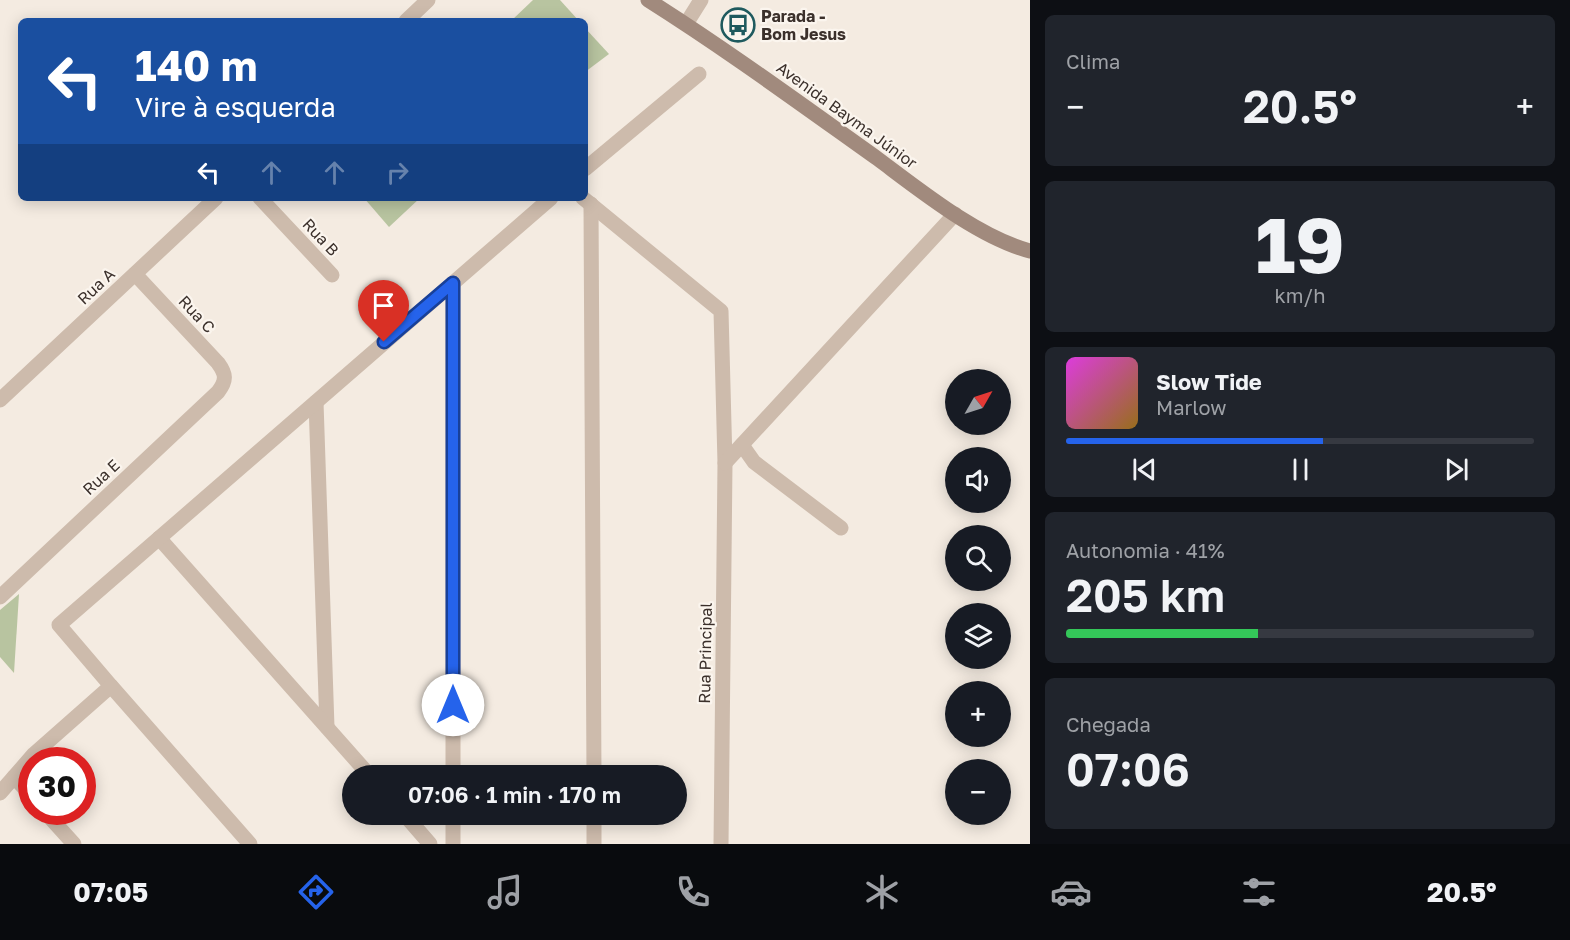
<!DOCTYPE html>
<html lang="pt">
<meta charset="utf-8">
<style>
:root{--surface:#171b24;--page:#20242c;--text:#f1f3f6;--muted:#9ea1a6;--line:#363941;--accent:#2563eb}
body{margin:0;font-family:"Golos Text",sans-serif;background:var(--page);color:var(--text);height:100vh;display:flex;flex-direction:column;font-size:22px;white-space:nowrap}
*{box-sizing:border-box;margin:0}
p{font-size:20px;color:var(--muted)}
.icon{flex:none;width:33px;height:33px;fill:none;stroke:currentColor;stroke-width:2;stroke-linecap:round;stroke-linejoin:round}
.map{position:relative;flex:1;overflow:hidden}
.details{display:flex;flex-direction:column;gap:15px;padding:15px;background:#0d0f14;width:540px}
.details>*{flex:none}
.hud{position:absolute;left:18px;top:18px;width:570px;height:183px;border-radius:9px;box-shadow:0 3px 15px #0003;background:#1a4fa0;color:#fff;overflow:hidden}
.needle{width:39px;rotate:51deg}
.tools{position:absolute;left:945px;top:369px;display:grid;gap:12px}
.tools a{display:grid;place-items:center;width:66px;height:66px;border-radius:50%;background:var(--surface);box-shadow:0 3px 15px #0003;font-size:30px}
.speed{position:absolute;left:18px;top:747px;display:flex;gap:12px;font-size:30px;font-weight:700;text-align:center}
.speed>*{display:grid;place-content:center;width:78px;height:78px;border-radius:50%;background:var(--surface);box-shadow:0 3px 15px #0003;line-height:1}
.speed .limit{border:9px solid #d22;background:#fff;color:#111}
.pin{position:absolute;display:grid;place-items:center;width:51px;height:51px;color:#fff;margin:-62px -26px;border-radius:50% 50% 50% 0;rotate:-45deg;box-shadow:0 0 6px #0007}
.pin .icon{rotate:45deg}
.me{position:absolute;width:66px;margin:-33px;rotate:0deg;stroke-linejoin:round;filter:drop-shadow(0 0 4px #0008)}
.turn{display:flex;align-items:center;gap:21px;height:126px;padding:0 18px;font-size:27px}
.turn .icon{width:78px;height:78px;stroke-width:2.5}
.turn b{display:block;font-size:42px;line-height:51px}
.lanes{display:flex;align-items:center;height:57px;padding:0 18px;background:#0003;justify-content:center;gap:30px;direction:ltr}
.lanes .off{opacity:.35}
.big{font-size:45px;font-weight:600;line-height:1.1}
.details .tile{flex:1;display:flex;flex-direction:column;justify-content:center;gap:9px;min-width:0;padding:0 21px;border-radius:9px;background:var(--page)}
.details .dial{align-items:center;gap:0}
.dial b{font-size:78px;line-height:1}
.song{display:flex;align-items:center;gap:18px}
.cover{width:72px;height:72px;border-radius:9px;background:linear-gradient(135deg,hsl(300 70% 55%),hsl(40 70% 35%))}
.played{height:6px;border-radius:3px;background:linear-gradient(90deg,var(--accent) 55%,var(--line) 55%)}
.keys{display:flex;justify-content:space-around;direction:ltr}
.heat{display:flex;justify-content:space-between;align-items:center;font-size:33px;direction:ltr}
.charge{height:9px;border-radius:4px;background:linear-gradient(90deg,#34c759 41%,var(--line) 0)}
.trip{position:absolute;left:342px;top:765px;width:345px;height:60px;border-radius:30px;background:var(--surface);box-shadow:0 3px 15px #0003;font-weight:600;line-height:60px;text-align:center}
.dock{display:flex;height:96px;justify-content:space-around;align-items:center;background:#090b0e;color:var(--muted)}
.dock .icon{width:42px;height:42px}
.dock .on{color:var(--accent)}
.dock b{font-size:27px;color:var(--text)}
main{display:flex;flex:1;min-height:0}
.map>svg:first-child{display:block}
</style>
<main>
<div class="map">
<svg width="1030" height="844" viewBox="0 0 1030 844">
<rect width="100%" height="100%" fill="#f4ebe1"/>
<!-- green -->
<g fill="#b8c4a0">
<polygon points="533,0 560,0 579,21 511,21"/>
<polygon points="585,28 609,54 585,72"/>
<polygon points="364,198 420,198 389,227"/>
<polygon points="19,594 14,673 0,657 0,610"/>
</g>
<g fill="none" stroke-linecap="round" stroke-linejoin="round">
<!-- street -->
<g stroke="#cdbbac" stroke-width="15">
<polyline points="406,21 428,0"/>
<polyline points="686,24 701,0"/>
<polyline points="585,169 699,74"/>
<polyline points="260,198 332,275"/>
<polyline points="583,198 721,311 725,463 721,844"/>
<polyline points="591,204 594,776"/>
<polyline points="453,283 453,776"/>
<polyline points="0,400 216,198"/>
<polyline points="316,402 327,727"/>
<polyline points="742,445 754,462 841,528"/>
<polyline points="725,463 955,214"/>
<polyline points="159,538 370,776"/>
<path d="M0,597L218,392C227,380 226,374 218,363L135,274"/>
<polyline points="111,686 59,625 551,198"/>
<polyline points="14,777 32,796"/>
<polyline points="0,793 34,754 111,686 250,844"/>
<polyline points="45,812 74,844"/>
<polyline points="404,814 430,844"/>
<polyline points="453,814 453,844"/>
<polyline points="594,814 594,844"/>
</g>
<!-- secondary -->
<path stroke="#a18a7d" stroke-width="15" d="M648,0C727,50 802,105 878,159C921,191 978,237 1030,251"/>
</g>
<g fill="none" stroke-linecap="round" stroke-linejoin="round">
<!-- route casing -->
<g stroke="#184099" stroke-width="15">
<polyline id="route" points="384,342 453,283 453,705"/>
</g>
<!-- route -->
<use href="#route" stroke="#2563eb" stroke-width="10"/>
</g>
<!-- icons -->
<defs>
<g id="bus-ring" transform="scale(1.725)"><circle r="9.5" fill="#fbf5ee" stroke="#1f5a5e" stroke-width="1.5"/><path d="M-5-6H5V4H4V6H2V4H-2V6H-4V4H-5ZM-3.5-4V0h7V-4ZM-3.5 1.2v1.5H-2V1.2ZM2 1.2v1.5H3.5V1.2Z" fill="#1f5a5e"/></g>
</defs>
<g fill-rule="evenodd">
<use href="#bus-ring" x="738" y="25"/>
</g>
<g text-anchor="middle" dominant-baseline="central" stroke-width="4.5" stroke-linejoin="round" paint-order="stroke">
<!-- poi labels -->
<g font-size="16" font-weight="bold" fill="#3b302b" stroke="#fbf5ee" text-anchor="start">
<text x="761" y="16">Parada -<tspan x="761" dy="18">Bom Jesus</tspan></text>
</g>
<!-- street labels -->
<g font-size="16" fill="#3b302b" stroke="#fbf5ee">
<text transform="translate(847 115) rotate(36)">Avenida Bayma Júnior</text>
<text transform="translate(321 237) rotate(47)">Rua B</text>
<text transform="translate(96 286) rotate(-43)">Rua A</text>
<text transform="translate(197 314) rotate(47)">Rua C</text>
<text transform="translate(101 477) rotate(-43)">Rua E</text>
<text transform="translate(705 653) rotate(-89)">Rua Principal</text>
</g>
</g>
</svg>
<div class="tools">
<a><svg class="needle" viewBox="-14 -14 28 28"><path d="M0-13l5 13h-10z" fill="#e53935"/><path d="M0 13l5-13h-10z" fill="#9ea1a6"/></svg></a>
<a><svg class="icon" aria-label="sound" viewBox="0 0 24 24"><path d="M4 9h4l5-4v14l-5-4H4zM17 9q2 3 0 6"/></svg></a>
<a><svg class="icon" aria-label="search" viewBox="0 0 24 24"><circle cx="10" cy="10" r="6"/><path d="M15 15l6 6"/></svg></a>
<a><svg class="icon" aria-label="layers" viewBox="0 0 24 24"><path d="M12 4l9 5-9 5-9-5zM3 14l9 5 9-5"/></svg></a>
<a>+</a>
<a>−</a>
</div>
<div class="speed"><div class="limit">30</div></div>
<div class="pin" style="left:384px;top:342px;background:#d93025"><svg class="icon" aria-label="arrive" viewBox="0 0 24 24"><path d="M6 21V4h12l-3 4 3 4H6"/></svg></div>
<svg class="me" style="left:453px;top:705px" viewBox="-20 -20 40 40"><circle r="19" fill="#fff"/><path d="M0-13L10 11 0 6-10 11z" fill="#2563eb"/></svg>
<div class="trip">07:06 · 1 min · 170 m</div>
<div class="hud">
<div class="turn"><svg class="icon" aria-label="left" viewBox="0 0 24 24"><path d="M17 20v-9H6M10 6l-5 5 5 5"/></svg><div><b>140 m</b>Vire à esquerda</div></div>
<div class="lanes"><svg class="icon" aria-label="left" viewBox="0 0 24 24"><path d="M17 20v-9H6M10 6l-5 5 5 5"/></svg><svg class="icon off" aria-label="ahead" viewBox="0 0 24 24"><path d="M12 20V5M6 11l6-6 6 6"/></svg><svg class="icon off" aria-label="ahead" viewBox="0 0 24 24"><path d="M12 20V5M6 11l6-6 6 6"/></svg><svg class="icon off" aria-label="right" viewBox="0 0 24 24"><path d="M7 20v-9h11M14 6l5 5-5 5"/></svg></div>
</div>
</div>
<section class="details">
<div class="tile"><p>Clima</p>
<div class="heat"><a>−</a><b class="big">20.5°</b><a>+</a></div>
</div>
<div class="tile dial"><b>19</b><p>km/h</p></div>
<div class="tile">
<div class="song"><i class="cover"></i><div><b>Slow Tide</b><p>Marlow</p></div></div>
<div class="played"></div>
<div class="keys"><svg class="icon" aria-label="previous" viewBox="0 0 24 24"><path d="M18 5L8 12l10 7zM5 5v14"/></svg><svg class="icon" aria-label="pause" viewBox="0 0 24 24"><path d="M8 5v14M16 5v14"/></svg><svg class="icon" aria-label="next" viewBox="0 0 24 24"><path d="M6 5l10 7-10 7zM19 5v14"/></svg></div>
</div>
<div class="tile"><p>Autonomia · 41%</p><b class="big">205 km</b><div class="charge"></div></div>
<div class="tile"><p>Chegada</p><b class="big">07:06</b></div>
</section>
</main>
<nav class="dock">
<b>07:05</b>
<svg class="icon on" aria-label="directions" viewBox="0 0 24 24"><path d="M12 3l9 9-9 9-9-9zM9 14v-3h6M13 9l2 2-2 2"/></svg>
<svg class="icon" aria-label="music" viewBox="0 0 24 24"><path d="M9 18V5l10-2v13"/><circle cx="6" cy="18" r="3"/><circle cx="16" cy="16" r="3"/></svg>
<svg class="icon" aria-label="phone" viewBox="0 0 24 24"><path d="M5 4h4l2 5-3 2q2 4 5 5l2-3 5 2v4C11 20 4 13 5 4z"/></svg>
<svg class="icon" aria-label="climate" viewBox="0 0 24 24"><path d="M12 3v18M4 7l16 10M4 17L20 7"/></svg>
<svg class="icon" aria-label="car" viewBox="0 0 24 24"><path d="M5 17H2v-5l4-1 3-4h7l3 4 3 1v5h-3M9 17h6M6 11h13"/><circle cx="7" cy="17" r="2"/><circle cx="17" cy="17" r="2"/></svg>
<svg class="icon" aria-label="filters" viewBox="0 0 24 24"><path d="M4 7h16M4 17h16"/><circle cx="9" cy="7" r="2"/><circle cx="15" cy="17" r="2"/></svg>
<b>20.5°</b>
</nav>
